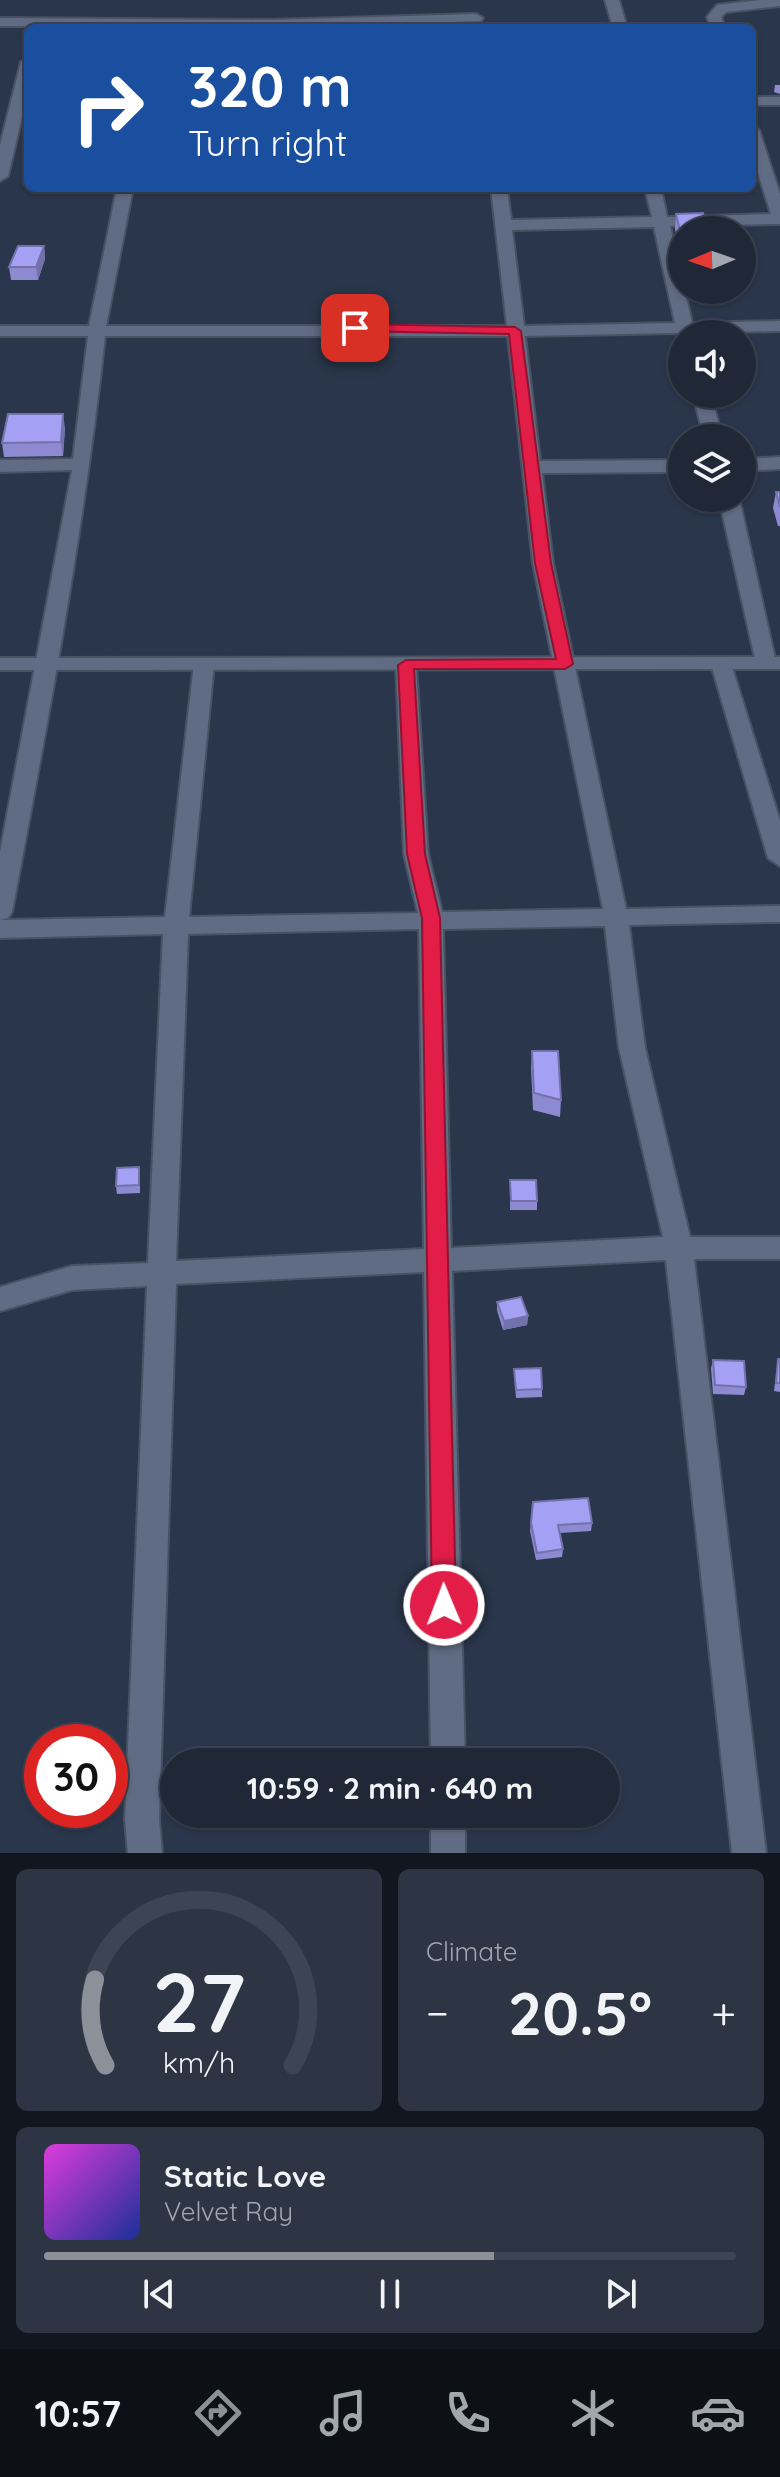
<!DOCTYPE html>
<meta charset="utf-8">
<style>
:root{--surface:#202838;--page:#2d3443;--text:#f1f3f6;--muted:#a2a6ae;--line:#3d4453;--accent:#8c9099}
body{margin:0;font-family:Quicksand,sans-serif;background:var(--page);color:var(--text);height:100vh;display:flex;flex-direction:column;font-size:30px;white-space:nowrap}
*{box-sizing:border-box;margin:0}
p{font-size:26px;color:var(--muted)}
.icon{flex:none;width:44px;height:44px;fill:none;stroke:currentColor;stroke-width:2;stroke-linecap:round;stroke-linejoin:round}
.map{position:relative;height:1853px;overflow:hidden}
.side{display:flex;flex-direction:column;gap:16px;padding:16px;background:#12161f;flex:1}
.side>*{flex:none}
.guide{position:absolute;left:24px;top:24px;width:732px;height:168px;border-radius:12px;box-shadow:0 2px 6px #0004,0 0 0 2px var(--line);background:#1a4fa0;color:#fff;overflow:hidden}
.needle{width:52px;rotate:268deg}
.fabs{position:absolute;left:668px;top:216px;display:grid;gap:16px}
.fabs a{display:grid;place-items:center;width:88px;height:88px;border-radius:50%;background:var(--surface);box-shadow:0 2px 6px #0004,0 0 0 2px var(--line);font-size:40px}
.speed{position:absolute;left:24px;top:1724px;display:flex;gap:16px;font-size:40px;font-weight:700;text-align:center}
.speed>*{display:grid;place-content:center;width:104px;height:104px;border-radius:50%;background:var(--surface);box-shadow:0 2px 6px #0004,0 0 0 2px var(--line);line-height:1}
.speed .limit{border:12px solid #d22;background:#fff;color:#111}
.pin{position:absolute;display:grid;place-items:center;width:68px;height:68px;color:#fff;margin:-34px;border-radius:16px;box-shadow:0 4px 12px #0006}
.me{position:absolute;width:88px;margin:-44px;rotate:359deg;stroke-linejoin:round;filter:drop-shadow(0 0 6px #0008)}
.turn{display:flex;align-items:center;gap:28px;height:168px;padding:0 32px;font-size:36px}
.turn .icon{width:104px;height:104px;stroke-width:2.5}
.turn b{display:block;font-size:56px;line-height:68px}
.big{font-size:60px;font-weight:700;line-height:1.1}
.side .card{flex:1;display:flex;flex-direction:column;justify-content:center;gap:12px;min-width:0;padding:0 28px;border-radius:12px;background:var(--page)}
.side .dial{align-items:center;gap:0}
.dial svg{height:208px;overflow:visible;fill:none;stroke:var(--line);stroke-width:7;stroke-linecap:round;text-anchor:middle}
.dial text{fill:var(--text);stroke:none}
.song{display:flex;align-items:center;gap:24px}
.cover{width:96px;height:96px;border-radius:12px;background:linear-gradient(135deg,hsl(300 70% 55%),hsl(230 70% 35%))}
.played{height:8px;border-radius:4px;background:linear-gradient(90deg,var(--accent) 65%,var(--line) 65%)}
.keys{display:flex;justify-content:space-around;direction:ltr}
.heat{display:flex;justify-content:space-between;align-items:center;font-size:44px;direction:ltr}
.side .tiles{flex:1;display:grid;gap:16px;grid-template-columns:1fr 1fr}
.card:last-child{grid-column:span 2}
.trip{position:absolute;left:160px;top:1748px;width:460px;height:80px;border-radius:40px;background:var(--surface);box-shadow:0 2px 6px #0004,0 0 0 2px var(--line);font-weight:700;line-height:80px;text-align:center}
.tabs{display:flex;height:128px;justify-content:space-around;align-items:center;background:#0d1016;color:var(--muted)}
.tabs .icon{width:56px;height:56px}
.tabs .selected{color:var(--accent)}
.tabs b{font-size:36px;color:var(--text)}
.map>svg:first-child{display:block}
</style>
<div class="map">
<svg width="780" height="1853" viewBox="0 0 780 1853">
<rect width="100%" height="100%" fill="#2a364b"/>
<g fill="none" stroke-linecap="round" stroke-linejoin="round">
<!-- street casing -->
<g stroke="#485263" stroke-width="4">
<g id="street">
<polygon points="605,0 619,0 627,28 613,28"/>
<polygon points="760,0 780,0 780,6 726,12 721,17 725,28 711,28 707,17 717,5"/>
<polygon points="476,14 483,18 481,21 275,28 0,26 0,18 272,20"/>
<polygon points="28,58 28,91 8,176 0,181 0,145 21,62"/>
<rect x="752" y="97" width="28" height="8"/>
<path d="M752,126L759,130L780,194V224L670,226L692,323L780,321V331L694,333L682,334V338L677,333L525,336L540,461L682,460V472L542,473L553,563L626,909L780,906V922L629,925L645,1048L690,1237H780V1259H694L766,1853H732L666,1260L452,1271L465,1762H431L424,1272L176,1284L159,1820L162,1853H128L125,1820L147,1286L72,1290L0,1311V1287L72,1266L148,1263L163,934L0,938V920L165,917L194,664L204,658L214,664L189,917L418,913L404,854L396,665L406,659L416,665L428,854L442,912L603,909L533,563L508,336H105C84,530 48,721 12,912L8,918L0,920V852L72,470L0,472V460L73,459L88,336H0V326H89L117,188H133L106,326H507L491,188H507L511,220L652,217L645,188H661L667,217L771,214L752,154ZM654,227L675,323L524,326L512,230ZM605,926L619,1048L663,1237L451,1248L443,929ZM419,929L424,1249L176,1261L188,934Z"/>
<polygon points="693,394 711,394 722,438 704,438"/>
<polygon points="780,457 780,469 742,471 742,459"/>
<polygon points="719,498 739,498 776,663 773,668 759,668 756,663"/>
<polygon points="721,658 731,664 780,821 780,866 768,858 711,664"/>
<rect x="431" y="1814" width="34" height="39"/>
</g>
</g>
<!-- secondary casing -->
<g stroke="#485263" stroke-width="4">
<polygon id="secondary" points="780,657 780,669 0,670 0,658"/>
</g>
<!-- street -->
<use href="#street" fill="#606c84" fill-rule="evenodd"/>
<!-- secondary -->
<use href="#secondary" fill="#606c84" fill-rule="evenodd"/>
</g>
<!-- wall -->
<g fill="#8d8ad2">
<polygon points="775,85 780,85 780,94 774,92"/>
<polygon points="676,214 682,230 682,246 678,246 675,229"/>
<polygon points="44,246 45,259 38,280 11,280 9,267"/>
<polygon points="65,428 63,456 4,457 2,443"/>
<polygon points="776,492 780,492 780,526 778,526 773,508"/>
<polygon points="532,1051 561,1100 560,1117 533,1110 531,1068"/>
<polygon points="139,1167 140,1175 140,1193 117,1194 116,1186"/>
<polygon points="510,1180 537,1201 537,1210 510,1210"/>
<polygon points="497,1302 528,1316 527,1325 503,1330 497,1310"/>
<polygon points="778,1359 780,1359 780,1392 774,1391"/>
<polygon points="713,1360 746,1387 744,1395 713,1394 711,1368"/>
<polygon points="514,1369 542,1389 542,1397 516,1398"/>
<polygon points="533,1502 592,1523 591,1531 560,1533 563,1549 562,1557 536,1560 530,1531"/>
</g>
<!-- shaded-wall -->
<g fill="#7371ab">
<polygon points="44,246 45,259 38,280 36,267"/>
<polygon points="63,414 65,428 63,456 61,442"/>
<polygon points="528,1316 527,1325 503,1330 504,1321"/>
</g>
<!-- building -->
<g fill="#a4a1f4" stroke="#7371ab" stroke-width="2">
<polygon points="703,213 706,230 680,231 676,214"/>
<polygon points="18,246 44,246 36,267 9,267"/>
<polygon points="8,414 63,414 61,442 2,443"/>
<polygon points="776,492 780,492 780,507"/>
<polygon points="532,1051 558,1051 561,1100 534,1093"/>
<polygon points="139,1167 139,1185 116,1186 117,1168"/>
<polygon points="510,1180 536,1180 537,1201 511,1201"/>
<polygon points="521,1297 528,1316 504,1321 497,1302"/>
<polygon points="778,1359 780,1359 780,1383 776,1383"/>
<polygon points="713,1360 744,1361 746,1387 715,1385"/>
<polygon points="541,1368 542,1389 516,1390 514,1369"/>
<polygon points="588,1498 592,1523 558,1525 563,1549 537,1553 531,1523 533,1502"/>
</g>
<!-- route -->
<polygon fill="#e11d48" stroke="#92132f" stroke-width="2" points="355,324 515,327 521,331 551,563 573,664 565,669 414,669 425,854 440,918 456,1605 453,1613 444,1617 436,1613 432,1605 422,918 407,854 398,665 406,660 556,659 535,563 509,334 350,331 350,325"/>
</svg>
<div class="fabs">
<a><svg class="needle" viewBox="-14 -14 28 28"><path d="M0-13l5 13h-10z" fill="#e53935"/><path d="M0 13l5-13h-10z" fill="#a2a6ae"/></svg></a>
<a><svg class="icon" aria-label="sound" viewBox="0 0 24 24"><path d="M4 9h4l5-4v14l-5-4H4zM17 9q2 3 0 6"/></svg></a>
<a><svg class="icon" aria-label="layers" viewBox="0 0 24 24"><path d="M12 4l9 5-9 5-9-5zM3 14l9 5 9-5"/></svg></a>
</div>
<div class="speed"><div class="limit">30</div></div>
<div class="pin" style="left:355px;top:328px;background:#d93025"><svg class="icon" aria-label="arrive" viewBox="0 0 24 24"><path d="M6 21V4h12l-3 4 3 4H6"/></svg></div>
<svg class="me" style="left:444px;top:1605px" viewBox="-20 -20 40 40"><circle r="17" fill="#e11d48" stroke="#fff" stroke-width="3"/><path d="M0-11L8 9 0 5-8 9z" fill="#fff"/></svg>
<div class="trip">10:59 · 2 min · 640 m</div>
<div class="guide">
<div class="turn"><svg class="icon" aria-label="right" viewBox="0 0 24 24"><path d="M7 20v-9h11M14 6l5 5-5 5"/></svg><div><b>320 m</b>Turn right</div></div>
</div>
</div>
<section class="side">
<div class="tiles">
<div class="card dial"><svg viewBox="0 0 100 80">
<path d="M14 69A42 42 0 1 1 86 69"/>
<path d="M14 69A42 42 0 0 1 10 36" stroke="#8c9099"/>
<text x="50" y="56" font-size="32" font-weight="700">27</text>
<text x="50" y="72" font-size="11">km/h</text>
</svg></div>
<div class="card"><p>Climate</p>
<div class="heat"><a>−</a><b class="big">20.5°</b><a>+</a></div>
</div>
<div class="card">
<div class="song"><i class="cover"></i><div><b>Static Love</b><p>Velvet Ray</p></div></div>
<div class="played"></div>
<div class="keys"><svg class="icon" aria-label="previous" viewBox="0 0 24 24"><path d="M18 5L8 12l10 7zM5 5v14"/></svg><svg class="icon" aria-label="pause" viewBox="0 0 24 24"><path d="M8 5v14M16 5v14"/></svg><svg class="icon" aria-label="next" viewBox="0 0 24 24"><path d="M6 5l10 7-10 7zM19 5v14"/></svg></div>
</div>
</div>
</section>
<nav class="tabs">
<b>10:57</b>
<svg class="icon selected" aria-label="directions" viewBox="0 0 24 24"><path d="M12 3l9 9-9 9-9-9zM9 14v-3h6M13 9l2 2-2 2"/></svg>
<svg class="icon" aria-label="music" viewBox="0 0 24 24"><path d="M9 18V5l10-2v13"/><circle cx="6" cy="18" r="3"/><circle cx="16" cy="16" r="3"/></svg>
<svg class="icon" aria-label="phone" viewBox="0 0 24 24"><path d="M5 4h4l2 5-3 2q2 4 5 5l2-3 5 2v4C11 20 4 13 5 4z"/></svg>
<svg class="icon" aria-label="climate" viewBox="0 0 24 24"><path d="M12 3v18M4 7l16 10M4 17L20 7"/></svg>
<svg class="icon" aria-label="car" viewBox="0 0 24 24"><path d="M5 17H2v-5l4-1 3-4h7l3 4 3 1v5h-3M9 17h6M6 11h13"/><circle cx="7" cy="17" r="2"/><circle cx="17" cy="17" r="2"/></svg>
</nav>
